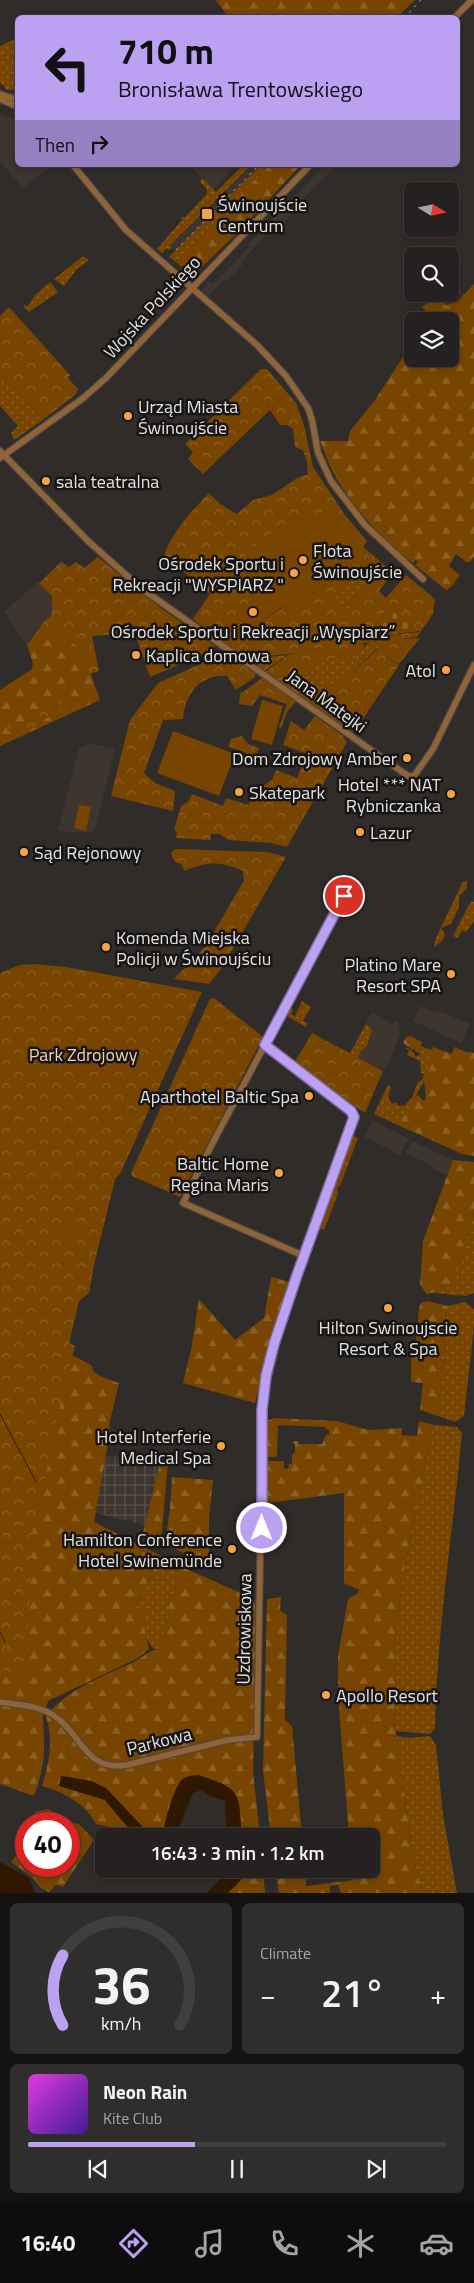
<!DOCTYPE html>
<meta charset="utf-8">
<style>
:root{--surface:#242120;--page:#302e2d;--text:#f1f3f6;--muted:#a3a3a5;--line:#413e3e;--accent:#bca0f2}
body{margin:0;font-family:"Titillium Web",sans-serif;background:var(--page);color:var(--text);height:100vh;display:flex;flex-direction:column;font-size:19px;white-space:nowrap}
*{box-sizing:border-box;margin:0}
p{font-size:16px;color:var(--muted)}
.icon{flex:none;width:28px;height:28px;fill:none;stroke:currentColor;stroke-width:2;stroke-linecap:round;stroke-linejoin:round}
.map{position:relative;height:1893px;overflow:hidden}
.details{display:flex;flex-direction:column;gap:10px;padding:10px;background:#141212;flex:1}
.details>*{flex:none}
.banner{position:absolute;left:15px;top:15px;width:445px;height:152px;border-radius:8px;box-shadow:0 2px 8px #0003,0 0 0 1px var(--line);background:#bca0f2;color:#111;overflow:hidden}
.needle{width:32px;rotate:100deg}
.tools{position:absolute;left:404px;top:182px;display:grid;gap:10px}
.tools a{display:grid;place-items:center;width:55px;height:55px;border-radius:8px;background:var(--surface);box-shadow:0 2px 8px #0003,0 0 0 1px var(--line);font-size:25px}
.speed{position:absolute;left:15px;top:1812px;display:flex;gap:10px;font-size:25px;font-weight:700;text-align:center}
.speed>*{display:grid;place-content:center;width:65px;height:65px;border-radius:50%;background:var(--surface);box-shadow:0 2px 8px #0003,0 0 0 1px var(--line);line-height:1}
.speed .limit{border:8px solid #d22;background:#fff;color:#111}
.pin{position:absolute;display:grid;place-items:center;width:42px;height:42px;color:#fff;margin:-21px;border:2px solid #fff;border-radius:50%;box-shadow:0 1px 5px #0007}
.me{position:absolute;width:55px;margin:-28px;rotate:0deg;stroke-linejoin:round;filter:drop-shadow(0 0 4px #0008)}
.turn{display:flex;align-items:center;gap:18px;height:105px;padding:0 20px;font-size:22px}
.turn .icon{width:65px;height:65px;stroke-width:2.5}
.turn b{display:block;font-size:35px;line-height:42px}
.then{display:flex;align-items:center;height:48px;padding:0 20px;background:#0003;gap:10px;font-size:19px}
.big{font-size:38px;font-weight:600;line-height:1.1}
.details .tile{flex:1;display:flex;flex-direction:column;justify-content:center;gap:8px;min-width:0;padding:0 18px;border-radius:8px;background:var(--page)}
.details .dial{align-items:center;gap:0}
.dial svg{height:130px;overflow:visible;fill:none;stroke:var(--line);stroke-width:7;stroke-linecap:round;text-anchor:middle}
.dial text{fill:var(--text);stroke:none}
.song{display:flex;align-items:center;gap:15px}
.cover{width:60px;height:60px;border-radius:8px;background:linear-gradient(135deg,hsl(300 70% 55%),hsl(260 70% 35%))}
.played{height:5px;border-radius:2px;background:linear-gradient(90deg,var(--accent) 40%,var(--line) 40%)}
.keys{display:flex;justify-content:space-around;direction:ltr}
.heat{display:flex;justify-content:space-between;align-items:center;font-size:28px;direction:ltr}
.details .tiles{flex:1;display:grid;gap:10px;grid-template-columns:1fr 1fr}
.tile:last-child{grid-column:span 2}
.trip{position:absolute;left:95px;top:1828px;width:285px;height:50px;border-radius:8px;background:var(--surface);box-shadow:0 2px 8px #0003,0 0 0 1px var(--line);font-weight:600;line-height:50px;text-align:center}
.tab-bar{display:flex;height:80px;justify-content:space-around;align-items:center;background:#0e0d0d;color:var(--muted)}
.tab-bar .icon{width:35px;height:35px}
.tab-bar .active{color:var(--accent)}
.tab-bar b{font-size:22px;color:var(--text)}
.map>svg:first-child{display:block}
</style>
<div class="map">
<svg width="474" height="1893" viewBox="0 0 474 1893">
<defs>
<pattern id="industrial-grid" width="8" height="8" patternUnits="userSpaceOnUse" patternTransform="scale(1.25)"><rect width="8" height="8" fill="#3d352e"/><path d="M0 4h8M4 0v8" fill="none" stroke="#59524c"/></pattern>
<pattern id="grass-dots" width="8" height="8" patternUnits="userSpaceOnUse" patternTransform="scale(1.25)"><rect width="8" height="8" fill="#784500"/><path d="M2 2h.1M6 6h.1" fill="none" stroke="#8b6025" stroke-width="1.8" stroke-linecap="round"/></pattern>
<pattern id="forest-firs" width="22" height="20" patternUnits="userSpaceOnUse" patternTransform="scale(1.25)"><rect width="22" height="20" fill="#784500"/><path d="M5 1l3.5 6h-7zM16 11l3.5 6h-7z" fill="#8b6025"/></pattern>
<pattern id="cemetery-stones" width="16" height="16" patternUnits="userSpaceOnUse" patternTransform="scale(1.25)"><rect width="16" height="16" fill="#784500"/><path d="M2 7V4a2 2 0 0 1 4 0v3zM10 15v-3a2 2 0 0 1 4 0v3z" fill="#8b6025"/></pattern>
<pattern id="park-crowns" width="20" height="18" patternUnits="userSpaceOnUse" patternTransform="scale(1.25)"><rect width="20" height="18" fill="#784500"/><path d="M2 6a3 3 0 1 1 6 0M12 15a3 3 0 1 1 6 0" fill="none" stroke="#8b6025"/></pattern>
</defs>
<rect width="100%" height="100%" fill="#302c2a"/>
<!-- built -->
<g fill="#3d352e">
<polygon points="0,114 17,119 18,165 52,165 23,188 0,161"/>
<polygon points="192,165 236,165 213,190 191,166"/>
<polygon points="251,165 261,165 176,251 170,245"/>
<polygon points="325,165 338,165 295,207 293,213 274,232 271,230 241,262 243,264 227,281 225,279 209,296 202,290 209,281 213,284 238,259 250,246 248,244"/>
<polygon points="38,582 52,596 52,615 36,630 27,645 4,612"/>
<polygon points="91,743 115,749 95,830 92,833 58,831 79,748"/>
<polygon points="420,1006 436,1013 437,1010 470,1024 461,1043 413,1021"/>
<polygon points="372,1012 393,1024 396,1021 400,1023 398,1029 402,1031 385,1070 349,1055"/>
<polygon points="373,1121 409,1139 400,1155 365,1137"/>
<polygon points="412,1141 453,1160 447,1175 432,1169 433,1166 405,1153"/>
</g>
<!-- industrial -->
<polygon fill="url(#industrial-grid)" points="128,1454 161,1458 145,1525 95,1513 106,1456 127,1457"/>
<!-- grass -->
<g fill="url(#grass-dots)">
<polygon points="17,38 17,90 7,90 0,82 0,46"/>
<polygon points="243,165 251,165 170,245 172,247 169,250 167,248 162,253 157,249 182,220 181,217 185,217 207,194 207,189 200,182 202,178 216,192"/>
<polygon points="261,165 270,165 176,262 169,257"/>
<polygon points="83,256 89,260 77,269 64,286 54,279"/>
<polygon points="50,282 58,292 29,312 23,306 27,304 25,306 27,307 36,294"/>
<polygon points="0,374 44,419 14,440 11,433 18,426 0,406"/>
<polygon points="369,552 372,554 370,567 376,572 377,579 355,595 349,610 332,599 346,581 365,571"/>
<path d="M379,642L381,646L374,651L345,679L301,699L296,695L303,690C307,661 330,656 355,658L368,643Z"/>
<polygon points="467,880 467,888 459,896 459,907 451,924 441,928 445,935 442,941 434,947 435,940 462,883"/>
<polygon points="471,901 474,902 474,921 466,932 462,930 458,938 453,936"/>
<polygon points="302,1001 311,1007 303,1021 308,1024 306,1027 287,1016 291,1008 293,1009 291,1014 295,1016"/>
<polygon points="366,1024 372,1030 367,1046 361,1051 358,1058 349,1055"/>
<polygon points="404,1046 412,1051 411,1053 413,1052 416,1057 421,1054 414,1050 415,1047 432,1056 427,1075 417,1094 413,1094 418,1082 422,1080 424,1074 421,1073 420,1061 407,1055 409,1051"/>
<path d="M388,1085L391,1087L388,1097L392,1104L396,1102L399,1106L405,1105L413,1096C414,1111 403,1114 398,1125L374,1114Z"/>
<polygon points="474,1212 474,1293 466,1296 433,1293 443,1290 454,1283"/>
<polygon points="465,1302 474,1309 474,1326 464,1416 455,1422 435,1415 438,1408 446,1342 447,1306"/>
<path d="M433,1425L457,1427L462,1433C453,1532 437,1629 435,1728L430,1734L396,1731L395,1643L403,1575Z"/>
<path d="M165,1558L182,1567L176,1569L173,1578L177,1579L174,1597H168C169,1614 168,1636 158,1649H154C144,1639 142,1621 135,1608L149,1579L161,1569Z"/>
<polygon points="396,1736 408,1738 430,1736 436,1745 443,1815 457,1893 423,1893 413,1857"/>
</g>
<!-- forest -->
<g fill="url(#forest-firs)">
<polygon points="216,0 415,0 397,17 229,18"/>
<polygon points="270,165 301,165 241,229 195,274 188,269 185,270 176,262"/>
<path d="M474,284V556L470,562H466L456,554L449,566L460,575L451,587L446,590L415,565L418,562L416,560L413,563C384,540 354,510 336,477C329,466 325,453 320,441H348L350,431L375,400L412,343V359H450V321H432L434,319L422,307L438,294L446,305L457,302Z"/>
<polygon points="43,623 82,649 100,700 0,746 0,690 32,669 33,663 27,645"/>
<path d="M410,1036L422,1042L421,1046L431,1050L433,1047L452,1054L454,1047L469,1053L470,1052L474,1053V1156L462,1154L398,1125C405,1111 413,1112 413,1094H417L416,1096L418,1095L424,1101L426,1098L424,1081L432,1056L415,1047L413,1050L403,1043L406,1037Z"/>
<path d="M0,1129L115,1179L94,1264L89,1293L79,1300L69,1343L75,1346L72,1355L91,1365L94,1372L102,1377L119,1383L109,1425L110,1432L94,1522L165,1558L161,1569L149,1579L135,1607L145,1612L143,1623L149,1649L138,1658L48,1701C47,1707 42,1714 43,1720C45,1752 45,1766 34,1796L0,1784Z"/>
<polygon points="453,1160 474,1162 474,1212 454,1283 443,1290 427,1294 420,1285 423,1241"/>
<polygon points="271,1277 290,1282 275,1326 255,1403 183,1383 192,1345 199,1299 235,1340 264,1318"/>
<polygon points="427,1301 447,1306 446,1342 438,1408 435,1415 420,1410 423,1383 411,1382 411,1354 415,1352 419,1308 421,1303"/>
<polygon points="274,1418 337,1421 368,1430 402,1428 402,1435 417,1436 419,1421 433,1425 403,1575 395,1643 396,1736 413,1857 423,1893 341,1893 338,1885 330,1886 330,1893 279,1893 275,1869 305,1869 306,1886 353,1880 352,1869 371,1869 371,1836 349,1836 339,1709 338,1675 338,1656 348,1599 357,1594 359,1590 344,1583 344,1493 267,1503 267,1461 284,1461 284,1468 288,1469 289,1464 292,1464 292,1455 295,1452 295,1444 292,1443 295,1441 298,1441 299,1444 322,1444 326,1435 329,1435 329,1430 326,1429 326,1427 278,1425 277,1457 267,1457 267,1421"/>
<polygon points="161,1458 167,1460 168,1463 161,1542 143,1533"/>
<polygon points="172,1477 213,1480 209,1518 209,1563 201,1559 201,1562 165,1544 170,1508"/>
<path d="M182,1567L254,1599L256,1615L253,1771L260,1836H242C238,1791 243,1790 198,1775L180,1782L168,1812L162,1836H151L106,1788L91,1781L61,1776L105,1800L135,1836H115L109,1827L96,1824C86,1804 64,1792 42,1786C49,1763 54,1740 46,1717C66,1689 104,1676 134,1662C143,1657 148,1651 158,1649C168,1636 169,1614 168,1597H174L177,1579L173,1578L176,1569Z"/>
<polygon points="281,1597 280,1610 287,1615 285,1720 292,1726 302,1836 271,1836 263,1771 267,1599"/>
<polygon points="48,1809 73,1823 79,1824 94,1840 63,1887 56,1885 49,1892 41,1888 33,1878 11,1862 21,1849 26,1847 26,1866 69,1866 69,1824 32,1824 35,1812"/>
<polygon points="245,1869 263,1869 265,1893 228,1893 242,1878"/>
</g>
<!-- cemetery -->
<polygon fill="url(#cemetery-stones)" points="387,608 421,631 367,637"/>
<!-- park -->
<g fill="url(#park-crowns)" fill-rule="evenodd">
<polygon points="9,307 70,375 68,378 78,389 75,395 44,419 0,374 0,316"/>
<path d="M261,369H267L296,403L304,425L313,467L345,515L340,519L316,516L244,560L253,600L236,615L248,630L283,607L295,606L350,567L362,546L369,552L365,571L346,581L333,599L349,610L355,595L377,579L376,572L370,567L372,554L393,573L379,591L386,598L406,575L435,599L433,614L417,637L398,639L420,638L399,664L384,656L399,665L354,732L301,699L345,679L381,646L379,642L362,643L365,646L355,658C330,656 307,661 303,690L296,695L265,672L290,654L298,653L256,657L236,652L193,619L210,594L164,555C174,530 190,513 209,493L220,504L237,514L253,500L272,495L297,478L308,474L307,462L303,450L295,447L293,429L287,425H280L270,410L203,474L188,459L193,452L185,444ZM387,608L420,631V632L368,637Z"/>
<polygon points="98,557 162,609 215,646 214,650 150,677 132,624 115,626 117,634 92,636 99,671 90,674 82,649 43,623 52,615 52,596 39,583 61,562 69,567 76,562 84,568"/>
<path d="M227,652L256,669L255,677L236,690L227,676C200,674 185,694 183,719L163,720L144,773L155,783L175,791L173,811L111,796L130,720L158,683Z"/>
<polygon points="288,655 264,671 242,656 256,658"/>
<polygon points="265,676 298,699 287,712 281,729 279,727 287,704 260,695 252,706 239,704 240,694"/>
<polygon points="69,698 75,699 79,706 58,717 51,716 41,721 30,730 13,733 7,730 8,724 28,721 49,705"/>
<polygon points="315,716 343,736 347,742 287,847 271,843 229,840 219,834 211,834 210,840 176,838 177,832 174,830 181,806 188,802 192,794 223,806 226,798 248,805 256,791 272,780 276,770 297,778 307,754 283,745 291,721 304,730"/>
<polygon points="242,736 248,744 259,748 256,757 228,746 231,739"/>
<path d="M174,849L267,852L286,857L221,969L209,984L174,979L206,946L244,880L243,871C220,861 208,861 185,871L181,864L175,862L171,854Z"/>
<polygon points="33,964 66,967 202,992 121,1172 115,1179 94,1264 89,1293 79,1301 69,1343 75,1346 61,1400 40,1504 33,1526 26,1677 0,1668 0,973 20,965"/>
<polygon points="214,998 263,1037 180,1197 132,1176 131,1173 210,999"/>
<polygon points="312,1033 383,1071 365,1113 294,1063"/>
<polygon points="354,1136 358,1138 341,1184 337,1188 338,1194 324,1230 320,1228 319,1220 350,1137"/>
</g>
<!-- pitch -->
<g fill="#784500">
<polygon points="308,507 316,516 321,512 332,511 340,519 345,515 367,541 350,567 295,606 282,607 248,630 236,615 253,600 244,559 248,550"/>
<polygon points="262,700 283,706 272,745 251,739"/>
<polygon points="173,731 235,754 219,796 157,773"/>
<polygon points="79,805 91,807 86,831 74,828"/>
<polygon points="67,1222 80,1224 76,1251 63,1249"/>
</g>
<!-- water -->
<g fill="#2e1801">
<path d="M198,1775C243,1790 238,1791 242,1836H228L225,1811L226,1801L212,1797L201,1790L193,1793L176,1836H162C165,1823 172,1793 180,1782C184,1776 191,1776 198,1775Z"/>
<polygon points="61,1776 91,1781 106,1788 151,1836 135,1836 105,1800 59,1786"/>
<polygon points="0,1862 29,1878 35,1893 0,1893"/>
<path d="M230,1869H245C244,1879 235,1886 228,1893H207Z"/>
</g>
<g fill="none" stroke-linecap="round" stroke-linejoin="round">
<!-- stream -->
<g stroke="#2e1801" stroke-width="1">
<polyline points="0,1414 36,1482"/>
<polyline points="0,1632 5,1642"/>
</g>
<!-- tertiary casing -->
<g stroke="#4d4947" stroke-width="8">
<g id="tertiary">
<polyline points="454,18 472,0"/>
<polyline points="0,94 18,100"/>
<polyline points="0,99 18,107"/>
<polyline points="73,165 126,230 257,345 286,376 308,408 312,420 318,453 331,481 365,525 423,579"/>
<polyline points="0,451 88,541 142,589 408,776 414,776 433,749 474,665"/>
<polyline points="0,458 82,399 106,378 310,165"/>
<polyline points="304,1256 183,1203 211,1146 344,896"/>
<path d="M0,1702C18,1705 37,1705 53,1715C82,1733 84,1772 127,1765L228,1740L257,1737L263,1394L274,1344L354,1117L351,1111L265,1045"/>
</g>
</g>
<!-- tertiary -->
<use href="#tertiary" stroke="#916437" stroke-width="5.5"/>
<!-- rail -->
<g stroke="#aca9a7" stroke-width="1" stroke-dasharray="2.5 5" stroke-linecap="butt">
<polyline points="404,18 421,0"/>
<polyline points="176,250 259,165"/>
</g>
</g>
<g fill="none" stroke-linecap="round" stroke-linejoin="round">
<!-- route casing -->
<g stroke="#7a689d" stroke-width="12">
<polyline id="route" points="262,1528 262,1410 266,1376 274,1344 296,1278 354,1117 351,1111 265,1045 344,896"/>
</g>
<!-- route -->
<use href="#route" stroke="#bca0f2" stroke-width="9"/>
</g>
<!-- markers -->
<g fill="#f6a247" stroke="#161514" stroke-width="2">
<rect x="201" y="208" width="12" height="12" rx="2.5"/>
<circle cx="128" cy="416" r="5"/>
<circle cx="46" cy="481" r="5"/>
<circle cx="303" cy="560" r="5"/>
<circle cx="294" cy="573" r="5"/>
<circle cx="253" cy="612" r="5"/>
<circle cx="136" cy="655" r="5"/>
<circle cx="446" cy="670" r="5"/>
<circle cx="407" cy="758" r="5"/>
<circle cx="239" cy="792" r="5"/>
<circle cx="451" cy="794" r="5"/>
<circle cx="360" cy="832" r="5"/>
<circle cx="24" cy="852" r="5"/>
<circle cx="106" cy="947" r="5"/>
<circle cx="451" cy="974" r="5"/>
<circle cx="309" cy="1096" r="5"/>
<circle cx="279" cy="1173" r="5"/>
<circle cx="388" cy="1308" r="5"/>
<circle cx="221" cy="1446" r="5"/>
<circle cx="232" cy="1549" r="5"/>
<circle cx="326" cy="1695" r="5"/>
</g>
<g text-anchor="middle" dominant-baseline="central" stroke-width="5" stroke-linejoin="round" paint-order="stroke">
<!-- poi labels -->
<g font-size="18" fill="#e4e2e0" stroke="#161514" text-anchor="start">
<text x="218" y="204">Świnoujście<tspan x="218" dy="21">Centrum</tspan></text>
<text x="138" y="406">Urząd Miasta<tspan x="138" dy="21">Świnoujście</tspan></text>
<text x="56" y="481">sala teatralna</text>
<text x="313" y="550">Flota<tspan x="313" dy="21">Świnoujście</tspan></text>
<text x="284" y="563" text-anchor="end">Ośrodek Sportu i<tspan x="284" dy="21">Rekreacji "WYSPIARZ "</tspan></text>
<text x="253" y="631" text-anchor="middle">Ośrodek Sportu i Rekreacji „Wyspiarz”</text>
<text x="146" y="655">Kaplica domowa</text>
<text x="436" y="670" text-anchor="end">Atol</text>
<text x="397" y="758" text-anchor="end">Dom Zdrojowy Amber</text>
<text x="441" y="784" text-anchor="end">Hotel *** NAT<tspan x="441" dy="21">Rybniczanka</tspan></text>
<text x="249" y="792">Skatepark</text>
<text x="370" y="832">Lazur</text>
<text x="34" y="852">Sąd Rejonowy</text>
<text x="116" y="937">Komenda Miejska<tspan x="116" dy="21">Policji w Świnoujściu</tspan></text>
<text x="441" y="964" text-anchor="end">Platino Mare<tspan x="441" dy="21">Resort SPA</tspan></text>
<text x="299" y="1096" text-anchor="end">Aparthotel Baltic Spa</text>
<text x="269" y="1163" text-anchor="end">Baltic Home<tspan x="269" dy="21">Regina Maris</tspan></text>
<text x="388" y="1327" text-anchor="middle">Hilton Swinoujscie<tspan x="388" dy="21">Resort &amp; Spa</tspan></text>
<text x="211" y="1436" text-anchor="end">Hotel Interferie<tspan x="211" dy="21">Medical Spa</tspan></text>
<text x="222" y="1539" text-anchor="end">Hamilton Conference<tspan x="222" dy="21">Hotel Swinemünde</tspan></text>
<text x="336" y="1695">Apollo Resort</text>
</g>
<!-- street labels -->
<g font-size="18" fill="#e4e2e0" stroke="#161514">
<text transform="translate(152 307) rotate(-47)">Wojska Polskiego</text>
<text transform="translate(327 701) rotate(36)">Jana Matejki</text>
<text transform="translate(244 1629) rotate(-89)">Uzdrowiskowa</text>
<text transform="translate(159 1741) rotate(-14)">Parkowa</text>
</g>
<!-- park labels -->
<g font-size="18" fill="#f5cfac" stroke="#161514">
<text x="83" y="1054">Park Zdrojowy</text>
</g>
</g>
</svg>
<div class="tools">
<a><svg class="needle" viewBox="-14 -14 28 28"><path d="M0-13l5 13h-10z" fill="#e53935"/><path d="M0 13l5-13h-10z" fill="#a3a3a5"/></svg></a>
<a><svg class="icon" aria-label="search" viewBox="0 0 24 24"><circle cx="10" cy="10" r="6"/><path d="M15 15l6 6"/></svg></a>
<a><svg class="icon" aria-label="layers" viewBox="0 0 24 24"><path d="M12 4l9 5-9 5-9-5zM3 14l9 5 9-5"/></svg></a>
</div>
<div class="speed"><div class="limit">40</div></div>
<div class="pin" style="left:344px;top:896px;background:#d93025"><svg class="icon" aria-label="arrive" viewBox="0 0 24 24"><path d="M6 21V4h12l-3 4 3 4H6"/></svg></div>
<svg class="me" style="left:262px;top:1528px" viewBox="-20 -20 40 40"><circle r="17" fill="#bca0f2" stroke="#fff" stroke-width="3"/><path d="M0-11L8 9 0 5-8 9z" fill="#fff"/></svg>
<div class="trip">16:43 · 3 min · 1.2 km</div>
<div class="banner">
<div class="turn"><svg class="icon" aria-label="left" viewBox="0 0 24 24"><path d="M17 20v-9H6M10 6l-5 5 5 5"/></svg><div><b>710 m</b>Bronisława Trentowskiego</div></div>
<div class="then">Then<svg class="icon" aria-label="right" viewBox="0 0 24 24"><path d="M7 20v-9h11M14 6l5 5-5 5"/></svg></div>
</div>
</div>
<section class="details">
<div class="tiles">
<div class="tile dial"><svg viewBox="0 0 100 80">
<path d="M14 69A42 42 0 1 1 86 69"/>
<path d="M14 69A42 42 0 0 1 14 26" stroke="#bca0f2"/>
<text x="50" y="56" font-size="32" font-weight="700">36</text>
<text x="50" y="72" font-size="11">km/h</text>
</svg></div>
<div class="tile"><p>Climate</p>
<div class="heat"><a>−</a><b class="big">21°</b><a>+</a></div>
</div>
<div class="tile">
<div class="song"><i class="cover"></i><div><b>Neon Rain</b><p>Kite Club</p></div></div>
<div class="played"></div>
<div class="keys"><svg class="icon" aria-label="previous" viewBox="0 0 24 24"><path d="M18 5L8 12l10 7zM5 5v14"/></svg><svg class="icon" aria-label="pause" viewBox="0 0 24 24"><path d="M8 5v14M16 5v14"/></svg><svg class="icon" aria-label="next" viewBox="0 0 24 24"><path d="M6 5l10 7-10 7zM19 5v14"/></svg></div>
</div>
</div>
</section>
<nav class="tab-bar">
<b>16:40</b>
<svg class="icon active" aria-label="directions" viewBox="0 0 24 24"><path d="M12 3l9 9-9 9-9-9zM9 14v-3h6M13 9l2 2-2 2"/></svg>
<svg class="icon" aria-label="music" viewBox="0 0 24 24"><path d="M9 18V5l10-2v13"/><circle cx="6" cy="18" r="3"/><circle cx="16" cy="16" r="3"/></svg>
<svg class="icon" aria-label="phone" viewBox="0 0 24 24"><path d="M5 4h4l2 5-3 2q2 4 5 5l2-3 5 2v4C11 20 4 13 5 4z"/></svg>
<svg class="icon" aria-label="climate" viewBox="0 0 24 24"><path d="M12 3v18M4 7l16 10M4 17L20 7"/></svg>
<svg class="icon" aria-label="car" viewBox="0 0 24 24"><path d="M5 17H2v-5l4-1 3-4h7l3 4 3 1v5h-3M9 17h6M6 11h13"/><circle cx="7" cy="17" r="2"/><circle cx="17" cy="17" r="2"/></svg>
</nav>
